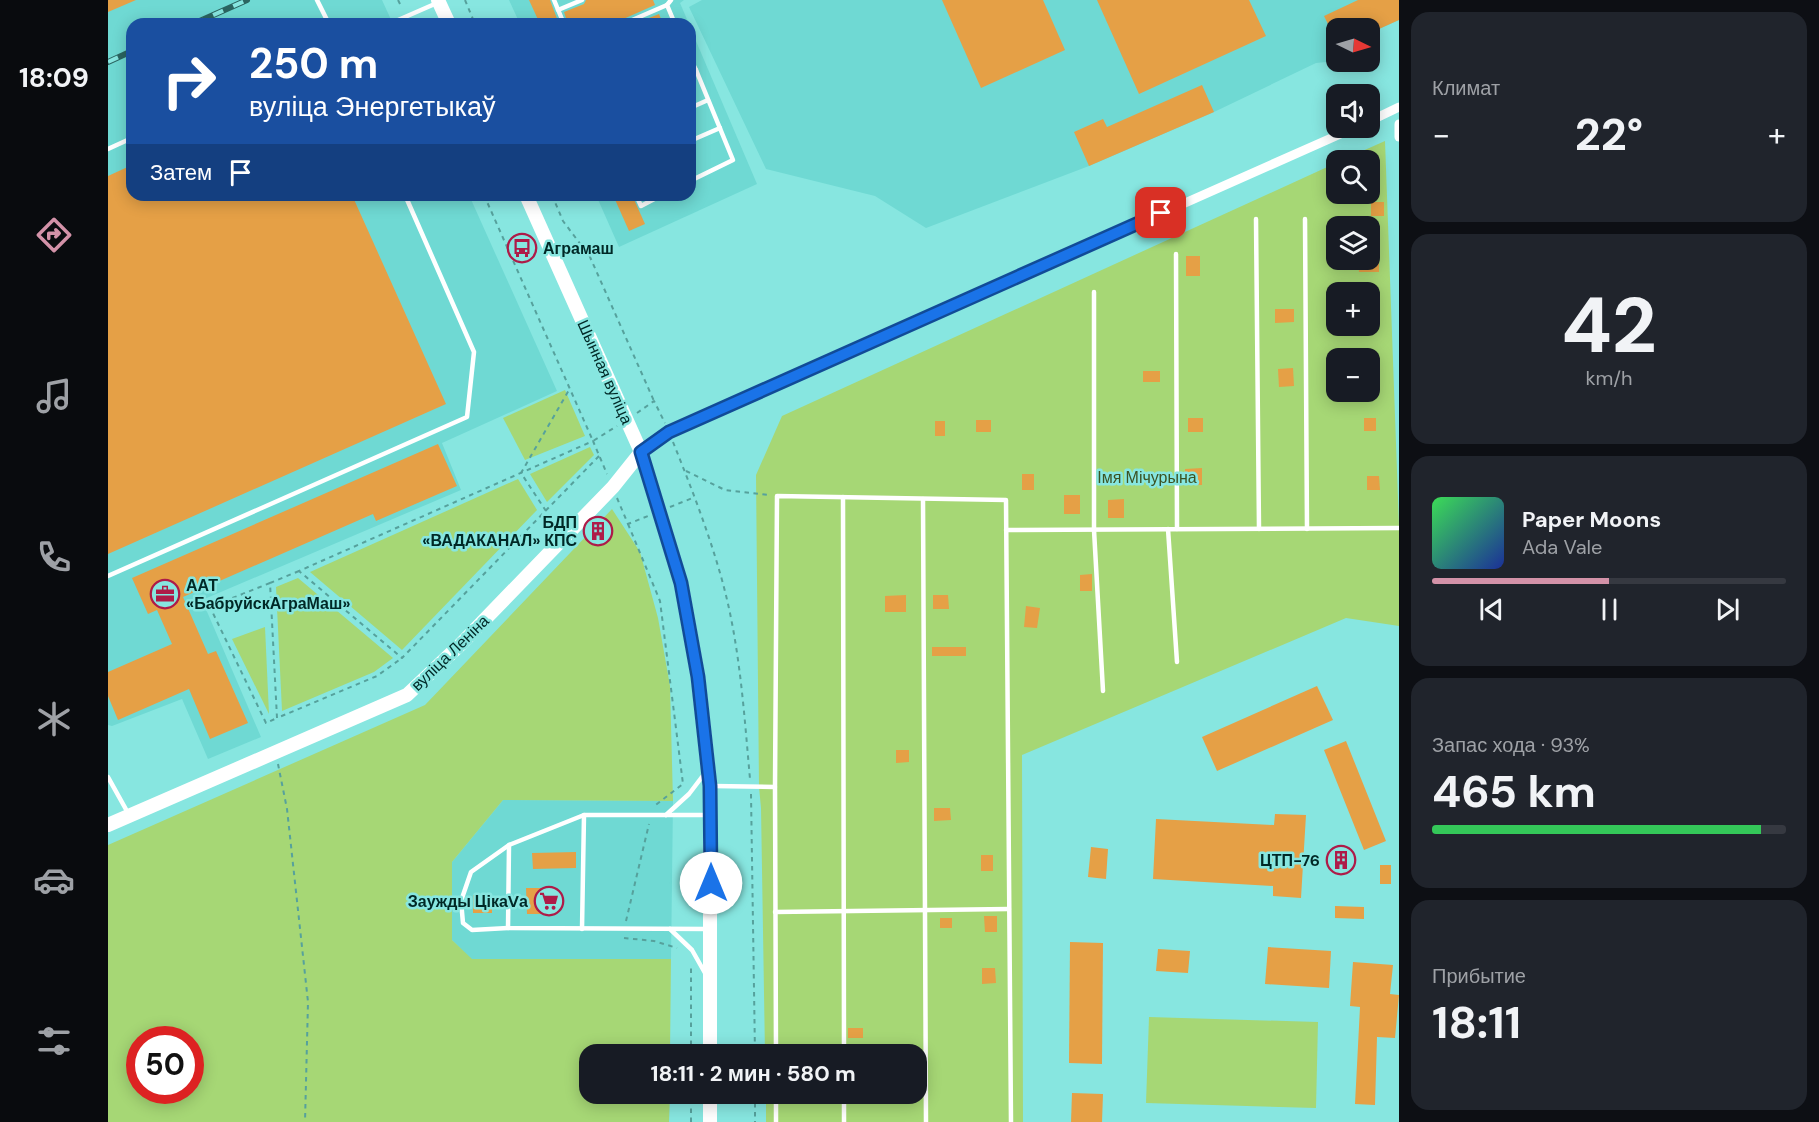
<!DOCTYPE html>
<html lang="ru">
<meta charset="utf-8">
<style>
:root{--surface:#171b24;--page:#20242c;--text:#f1f3f6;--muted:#9ea1a6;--line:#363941;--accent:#d392a8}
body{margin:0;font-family:"DM Sans",sans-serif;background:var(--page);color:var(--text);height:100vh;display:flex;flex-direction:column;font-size:22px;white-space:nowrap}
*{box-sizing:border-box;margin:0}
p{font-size:20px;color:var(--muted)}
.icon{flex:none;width:33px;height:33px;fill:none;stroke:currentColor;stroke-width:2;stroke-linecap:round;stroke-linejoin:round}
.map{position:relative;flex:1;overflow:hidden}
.panel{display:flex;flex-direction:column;gap:12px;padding:12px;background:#0d0f14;width:420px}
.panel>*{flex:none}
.hud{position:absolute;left:18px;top:18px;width:570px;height:183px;border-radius:18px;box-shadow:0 3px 15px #0003;background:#1a4fa0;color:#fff;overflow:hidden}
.needle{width:39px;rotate:95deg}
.fabs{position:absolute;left:1218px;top:18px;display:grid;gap:12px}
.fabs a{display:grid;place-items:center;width:54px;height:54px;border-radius:12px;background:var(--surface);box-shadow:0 3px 15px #0003;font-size:30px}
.speed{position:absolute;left:18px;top:1026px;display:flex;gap:12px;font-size:30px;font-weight:700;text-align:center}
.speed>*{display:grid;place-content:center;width:78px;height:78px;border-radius:50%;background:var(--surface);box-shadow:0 3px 15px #0003;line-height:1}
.speed .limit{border:9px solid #d22;background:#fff;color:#111}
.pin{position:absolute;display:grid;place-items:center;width:51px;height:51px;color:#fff;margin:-26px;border-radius:12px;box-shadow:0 3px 9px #0006}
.me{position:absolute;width:66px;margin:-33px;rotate:0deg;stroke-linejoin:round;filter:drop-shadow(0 0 4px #0008)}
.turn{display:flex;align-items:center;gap:21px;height:126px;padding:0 24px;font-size:27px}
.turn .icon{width:78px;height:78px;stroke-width:2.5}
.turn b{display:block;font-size:42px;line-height:51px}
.then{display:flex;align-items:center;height:57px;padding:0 24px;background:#0003;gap:12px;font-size:22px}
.big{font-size:45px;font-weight:700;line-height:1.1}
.panel .tile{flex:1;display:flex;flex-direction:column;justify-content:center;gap:9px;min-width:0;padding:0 21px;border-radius:18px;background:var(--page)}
.panel .dial{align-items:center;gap:0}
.dial b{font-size:78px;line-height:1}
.song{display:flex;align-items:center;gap:18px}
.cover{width:72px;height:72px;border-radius:9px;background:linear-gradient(135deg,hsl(130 70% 55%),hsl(230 70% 35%))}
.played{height:6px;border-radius:3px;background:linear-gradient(90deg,var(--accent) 50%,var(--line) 50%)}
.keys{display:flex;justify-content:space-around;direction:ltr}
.heat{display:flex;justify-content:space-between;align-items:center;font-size:33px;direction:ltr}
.charge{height:9px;border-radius:4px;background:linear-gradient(90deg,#34c759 93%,var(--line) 0)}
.trip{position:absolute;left:471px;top:1044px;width:348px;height:60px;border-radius:18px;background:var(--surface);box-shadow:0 3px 15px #0003;font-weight:700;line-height:60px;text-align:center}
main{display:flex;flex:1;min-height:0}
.tab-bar{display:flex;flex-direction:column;width:108px;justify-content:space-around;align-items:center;background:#090b0e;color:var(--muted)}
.tab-bar .icon{width:42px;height:42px}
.tab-bar .selected{color:var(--accent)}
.tab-bar b{font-size:27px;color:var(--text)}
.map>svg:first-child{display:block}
</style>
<main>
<nav class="tab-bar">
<b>18:09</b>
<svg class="icon selected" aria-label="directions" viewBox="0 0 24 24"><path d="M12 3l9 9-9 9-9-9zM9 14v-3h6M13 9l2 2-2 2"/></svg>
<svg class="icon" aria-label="music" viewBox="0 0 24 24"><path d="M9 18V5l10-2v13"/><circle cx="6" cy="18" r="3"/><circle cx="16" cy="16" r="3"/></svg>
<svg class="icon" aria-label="phone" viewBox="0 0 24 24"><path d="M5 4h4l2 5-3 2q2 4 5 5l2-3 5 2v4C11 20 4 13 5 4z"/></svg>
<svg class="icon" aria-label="climate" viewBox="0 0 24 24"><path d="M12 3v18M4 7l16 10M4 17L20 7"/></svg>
<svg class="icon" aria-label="car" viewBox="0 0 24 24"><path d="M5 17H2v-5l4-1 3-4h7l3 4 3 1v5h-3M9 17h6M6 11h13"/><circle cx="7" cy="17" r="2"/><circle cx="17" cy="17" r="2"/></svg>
<svg class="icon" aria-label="filters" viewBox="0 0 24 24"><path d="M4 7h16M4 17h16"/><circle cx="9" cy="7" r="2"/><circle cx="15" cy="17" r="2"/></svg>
</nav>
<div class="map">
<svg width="1291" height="1122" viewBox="0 0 1291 1122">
<rect width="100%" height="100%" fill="#87e6e0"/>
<!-- built -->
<g fill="#6fd9d3">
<polygon points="0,0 274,0 285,24 24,24 24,195 361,195 449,391 334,443 353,490 94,600 153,737 100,759 74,699 4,726 0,725"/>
<polygon points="401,0 576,0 572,3 581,24 412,24"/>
<polygon points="594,0 1291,0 1291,20 1262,33 1262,28 1228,28 1228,61 1208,63 1106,112 981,166 818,228 767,196 658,169 581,7"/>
<polygon points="582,27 649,184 511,247 488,195 582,195"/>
<polygon points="395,800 565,801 563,959 363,959 344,940 344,862"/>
</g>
<!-- green -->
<g fill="#a6d775" fill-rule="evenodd">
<path d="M1277,141L1291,526V626L1238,618L914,755L915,1122H658V1094H808V1054H657L653,808L651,787L648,475L674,416L1228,163V194H1262V160H1234ZM1228,226H1262V260H1228ZM1228,292H1262V326H1228ZM1228,358H1262V392H1228Z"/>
<polygon points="457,390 477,436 417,460 395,418"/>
<polygon points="482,447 486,455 439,502 422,474"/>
<polygon points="410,479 429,510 294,650 202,572"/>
<path d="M504,509L532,552L550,618L562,686L565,801L395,800L344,862V940L364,959H563L562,1054H482V1094H562L561,1122H0V845L317,705ZM32,1040H82V1090H32Z"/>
<polygon points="190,578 285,658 266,672 174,711 168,587"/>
<polygon points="157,627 161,714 124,639"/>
<polygon points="1041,1017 1210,1022 1208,1108 1038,1103"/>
</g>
<!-- building -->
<g fill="#e5a046">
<polygon points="0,0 28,0 0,12"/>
<polygon points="421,0 442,0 451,24 432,24"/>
<polygon points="478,0 545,0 547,5 513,20 511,24 504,24 504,20 495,24 460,24 456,12 476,4"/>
<polygon points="834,0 935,0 957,50 873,88"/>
<polygon points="989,0 1141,0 1158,36 1031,94"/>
<polygon points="1250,0 1291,0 1291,20 1262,33 1262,28 1222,28 1216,16"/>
<polygon points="551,14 555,24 526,24"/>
<polygon points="1094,85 1106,112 981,166 966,132 995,119 999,127"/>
<polygon points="24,165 24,195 244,195 338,404 0,554 0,176"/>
<polygon points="505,195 524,195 537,224 521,231"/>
<rect x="1263" y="202" width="13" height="14"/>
<rect x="1078" y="256" width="14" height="20"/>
<polygon points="1262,256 1271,256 1271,272 1251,272 1250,260 1262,260"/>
<polygon points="1167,309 1186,309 1186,322 1167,323"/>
<polygon points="1185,368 1186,386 1171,387 1170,369"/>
<rect x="1035" y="371" width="17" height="11"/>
<rect x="1080" y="418" width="15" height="14"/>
<rect x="1256" y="418" width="12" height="13"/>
<rect x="868" y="420" width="15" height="12"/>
<rect x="827" y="421" width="10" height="15"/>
<polygon points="330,444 349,486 268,521 265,514 75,597 100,654 108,651 140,723 102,739 81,689 10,720 0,696 0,672 64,644 49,610 40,614 24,578"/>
<polygon points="1094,468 1094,485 1077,485 1077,469"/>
<rect x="914" y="474" width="12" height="16"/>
<polygon points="1259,476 1271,476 1272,490 1259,490"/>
<rect x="956" y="495" width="16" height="19"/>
<polygon points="1016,499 1016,518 1000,518 1000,500"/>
<polygon points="984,574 984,591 972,591 972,575"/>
<polygon points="798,595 798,612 777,612 777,596"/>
<polygon points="825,595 840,595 841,609 825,609"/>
<polygon points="918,606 932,608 929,628 916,627"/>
<rect x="824" y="647" width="34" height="9"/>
<polygon points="1209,686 1225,720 1109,771 1094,737"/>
<polygon points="1238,741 1278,841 1256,850 1216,750"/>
<polygon points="788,750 801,750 801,762 788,763"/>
<polygon points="826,808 842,808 843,820 826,821"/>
<polygon points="1167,814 1198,815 1193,898 1165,896 1165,886 1045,879 1048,819 1166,825"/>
<polygon points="983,847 1000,849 998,879 980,877"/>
<polygon points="1227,849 1240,849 1239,872 1225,871"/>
<polygon points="468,852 468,868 425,869 424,853"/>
<rect x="873" y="855" width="12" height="16"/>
<rect x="1272" y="865" width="11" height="19"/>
<polygon points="418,888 449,888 449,914 419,914"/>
<rect x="365" y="895" width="19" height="18"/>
<polygon points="1227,906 1256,907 1256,919 1227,918"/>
<polygon points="876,916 889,916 889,932 877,932"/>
<rect x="832" y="918" width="12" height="10"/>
<polygon points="962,942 995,943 994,1064 961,1063"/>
<polygon points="1160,947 1223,951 1221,988 1157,984"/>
<polygon points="1050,949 1082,951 1080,973 1048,971"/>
<polygon points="1245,962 1285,965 1282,994 1291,995 1287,1038 1269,1037 1267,1105 1247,1104 1252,1007 1242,1006"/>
<polygon points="874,968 887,968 888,983 874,984"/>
<rect x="740" y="1028" width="15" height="10"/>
<polygon points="964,1093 995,1094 994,1122 963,1122"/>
</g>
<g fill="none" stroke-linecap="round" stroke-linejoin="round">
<!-- path -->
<g stroke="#56a19c" stroke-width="2" stroke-dasharray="4.5 4.5" stroke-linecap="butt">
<polyline points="290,0 294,8"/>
<polyline points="357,0 367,24"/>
<polyline points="376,195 485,441 509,426"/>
<polyline points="444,195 455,221 482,257 546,401"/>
<polyline points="529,413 546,401 557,423"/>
<path d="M565,442C583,487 601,533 614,580C632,645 636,713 642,779"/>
<polyline points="491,456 294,658 191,571 485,441 499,474"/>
<polyline points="578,471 617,490 661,495"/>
<polyline points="509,498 520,524 540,516"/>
<polyline points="562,507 587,497"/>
<polyline points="438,511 413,473 461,390"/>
<polyline points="520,524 552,601 575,784 545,807"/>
<polyline points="191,571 162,583 169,718 269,676 294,658"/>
<polyline points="162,583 102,607 158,723 169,718"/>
<polyline points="170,764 179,809 200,1002 197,1122"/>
<polyline points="643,794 647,1054"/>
<polyline points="518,921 541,824"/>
<polyline points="516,938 546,941 569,948"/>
<polyline points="583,1054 583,965"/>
<polyline points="647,1094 647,1122"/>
<polyline points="583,1122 583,1094"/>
</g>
<!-- lane -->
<g stroke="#fff" stroke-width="4.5">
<polyline points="209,0 221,24"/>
<polyline points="446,0 456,24"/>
<polyline points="563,0 559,5 567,24"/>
<polyline points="450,10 474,0"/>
<polyline points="281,24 329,3"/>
<polyline points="515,24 559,5"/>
<polyline points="582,58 588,70 582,73"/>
<polyline points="582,108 600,100"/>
<polyline points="582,141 612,128"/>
<polyline points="0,149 24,138"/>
<polyline points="582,181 625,160 588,70"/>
<polyline points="528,195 533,206 554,195"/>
<polyline points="1148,219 1151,529"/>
<polyline points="1197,219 1199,529"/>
<polyline points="1068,254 1069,529"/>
<polyline points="986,292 986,530 995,691"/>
<polyline points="735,497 736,1054"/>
<polyline points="815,499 818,1122"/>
<polyline points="1060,529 1069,662"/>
<polyline points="898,530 1291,528"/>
<polyline points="0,576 359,417 366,352 297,195"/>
<polyline points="0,777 20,813"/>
<polyline points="605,786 667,787"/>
<polyline points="558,815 581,794 597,773"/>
<polyline points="601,815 476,815 401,845 400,928 601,929"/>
<polyline points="667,912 901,909"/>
<polyline points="400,928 364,930 355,923 353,901 363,872 401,845"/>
<polyline points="474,929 476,815"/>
<polyline points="562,929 584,950 597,973"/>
<polyline points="668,1054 667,787 669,496 898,500 903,1122"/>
<polyline points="668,1094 668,1122"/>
<polyline points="736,1094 736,1122"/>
</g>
<!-- street -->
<g stroke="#fff" stroke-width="9">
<polyline points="1262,121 1291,107"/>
<polyline points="1291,124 1291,137"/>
<polyline points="533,452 561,432 1246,128"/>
</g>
<!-- secondary -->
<g stroke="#fff" stroke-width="14">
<polyline points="330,0 341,24"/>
<polyline points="418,195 533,452 573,583 590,677 602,786 602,1054"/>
<polyline points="0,825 299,695 353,644 505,487 533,452"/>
<polyline points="602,1122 602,1094"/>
</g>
<!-- rail casing -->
<g stroke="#2b6561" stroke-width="6">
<g id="rail">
<polyline points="85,24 139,0"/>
<polyline points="0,62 24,51"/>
</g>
</g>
<!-- rail -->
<use href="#rail" stroke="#87e6e0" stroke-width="4" stroke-dasharray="11" stroke-linecap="butt"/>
</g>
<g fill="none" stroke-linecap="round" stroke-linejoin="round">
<!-- route casing -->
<g stroke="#114b97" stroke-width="15">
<polyline id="route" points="603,883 602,786 590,677 573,583 533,452 561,432 1053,213"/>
</g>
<!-- route -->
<use href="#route" stroke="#1a73e8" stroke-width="10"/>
</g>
<!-- icons -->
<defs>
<g id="bus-ring" transform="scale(1.5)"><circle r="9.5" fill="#87e6e0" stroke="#ae1b48" stroke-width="1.5"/><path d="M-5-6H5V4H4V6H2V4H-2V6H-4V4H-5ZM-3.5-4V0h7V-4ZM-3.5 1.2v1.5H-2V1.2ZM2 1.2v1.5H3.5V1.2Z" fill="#ae1b48"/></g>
<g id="building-ring" transform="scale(1.5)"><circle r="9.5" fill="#87e6e0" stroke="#ae1b48" stroke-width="1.5"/><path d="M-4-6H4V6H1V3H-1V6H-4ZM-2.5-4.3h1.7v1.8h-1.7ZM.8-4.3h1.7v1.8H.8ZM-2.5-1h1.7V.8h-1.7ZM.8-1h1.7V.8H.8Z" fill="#ae1b48"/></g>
<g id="office-ring" transform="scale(1.5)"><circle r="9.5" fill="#87e6e0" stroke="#ae1b48" stroke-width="1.5"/><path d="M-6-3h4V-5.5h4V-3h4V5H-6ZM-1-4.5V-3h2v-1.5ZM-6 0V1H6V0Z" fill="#ae1b48"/></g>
<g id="supermarket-ring" transform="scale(1.5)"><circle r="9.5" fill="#87e6e0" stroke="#ae1b48" stroke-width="1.5"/><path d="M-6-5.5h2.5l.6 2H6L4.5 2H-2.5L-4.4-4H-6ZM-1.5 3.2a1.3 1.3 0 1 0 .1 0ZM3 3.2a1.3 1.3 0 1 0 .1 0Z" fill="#ae1b48"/></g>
</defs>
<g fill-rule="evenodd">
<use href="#bus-ring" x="414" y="248"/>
<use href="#building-ring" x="490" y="531"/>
<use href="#office-ring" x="57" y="594"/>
<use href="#building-ring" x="1233" y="860"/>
<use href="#supermarket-ring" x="441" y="901"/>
</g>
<g text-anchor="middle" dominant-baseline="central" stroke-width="5" stroke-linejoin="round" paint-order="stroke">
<!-- poi labels -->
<g font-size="16" font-weight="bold" fill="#002826" stroke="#87e6e0" text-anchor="end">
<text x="435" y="248" text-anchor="start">Аграмаш</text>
<text x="469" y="522">БДП<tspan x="469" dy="18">«ВАДАКАНАЛ» КПС</tspan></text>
<text x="78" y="585" text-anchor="start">ААТ<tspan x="78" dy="18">«БабруйскАграМаш»</tspan></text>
<text x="1212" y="860">ЦТП-76</text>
<text x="420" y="901">Заужды ЦікаVа</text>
</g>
<!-- street labels -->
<g font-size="16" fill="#002826" stroke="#87e6e0">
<text transform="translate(497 372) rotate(66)">Шынная вуліца</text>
<text transform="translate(342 653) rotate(-44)">вуліца Леніна</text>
</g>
<!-- park labels -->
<g font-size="16" fill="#3b5222" stroke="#87e6e0">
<text x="1039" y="477">Імя Мічурына</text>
</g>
</g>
</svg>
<div class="fabs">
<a><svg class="needle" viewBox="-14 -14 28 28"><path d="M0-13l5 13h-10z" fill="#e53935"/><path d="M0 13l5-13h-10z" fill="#9ea1a6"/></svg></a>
<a><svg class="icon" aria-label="sound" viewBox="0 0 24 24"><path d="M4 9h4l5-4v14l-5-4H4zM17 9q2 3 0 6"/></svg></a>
<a><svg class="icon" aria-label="search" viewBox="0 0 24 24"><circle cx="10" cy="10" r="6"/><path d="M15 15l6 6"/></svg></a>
<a><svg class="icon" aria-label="layers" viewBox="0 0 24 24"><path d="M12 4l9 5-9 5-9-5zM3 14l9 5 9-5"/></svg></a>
<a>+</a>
<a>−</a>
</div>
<div class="speed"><div class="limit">50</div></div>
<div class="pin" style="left:1053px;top:213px;background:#d93025"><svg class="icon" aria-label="arrive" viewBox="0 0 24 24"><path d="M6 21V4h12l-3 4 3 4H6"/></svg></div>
<svg class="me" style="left:603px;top:883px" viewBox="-20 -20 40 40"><circle r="19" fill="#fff"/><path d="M0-13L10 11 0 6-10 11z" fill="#1a73e8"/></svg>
<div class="trip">18:11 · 2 мин · 580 m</div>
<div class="hud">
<div class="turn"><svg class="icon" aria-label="right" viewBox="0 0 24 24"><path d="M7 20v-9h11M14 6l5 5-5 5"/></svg><div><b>250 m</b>вуліца Энергетыкаў</div></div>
<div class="then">Затем<svg class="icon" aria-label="arrive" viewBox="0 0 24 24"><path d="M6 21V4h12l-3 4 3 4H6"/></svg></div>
</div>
</div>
<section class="panel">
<div class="tile"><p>Климат</p>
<div class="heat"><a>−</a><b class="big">22°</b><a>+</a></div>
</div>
<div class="tile dial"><b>42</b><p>km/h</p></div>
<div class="tile">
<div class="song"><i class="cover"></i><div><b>Paper Moons</b><p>Ada Vale</p></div></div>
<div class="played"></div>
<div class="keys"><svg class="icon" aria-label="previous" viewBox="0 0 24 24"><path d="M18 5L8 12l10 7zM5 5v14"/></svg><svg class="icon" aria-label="pause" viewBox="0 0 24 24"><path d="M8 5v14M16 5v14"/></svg><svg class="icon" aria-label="next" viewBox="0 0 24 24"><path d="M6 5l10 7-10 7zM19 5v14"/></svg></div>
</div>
<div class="tile"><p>Запас хода · 93%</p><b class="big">465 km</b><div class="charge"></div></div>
<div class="tile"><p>Прибытие</p><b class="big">18:11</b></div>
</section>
</main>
